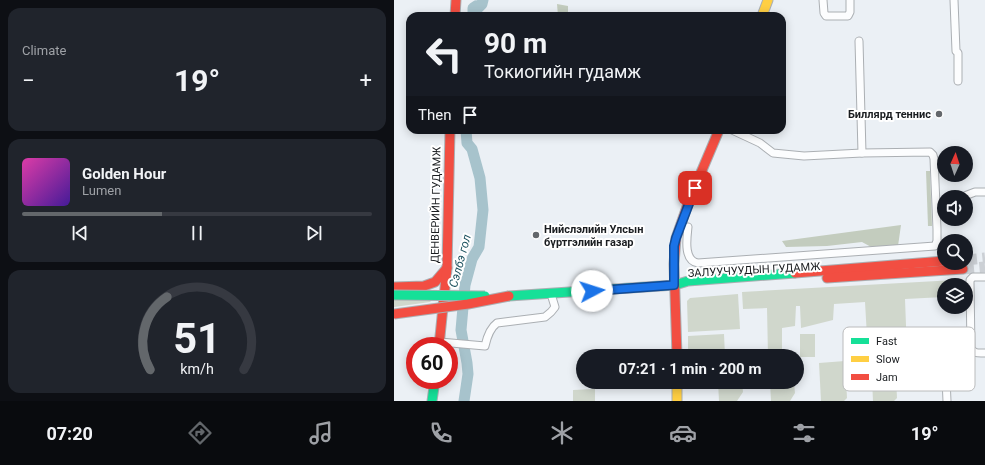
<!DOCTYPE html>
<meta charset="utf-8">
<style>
:root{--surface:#171b24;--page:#20242c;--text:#f1f3f6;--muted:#9ea1a6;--line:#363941;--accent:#63676b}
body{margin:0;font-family:Roboto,sans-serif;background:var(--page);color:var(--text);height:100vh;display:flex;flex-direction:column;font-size:15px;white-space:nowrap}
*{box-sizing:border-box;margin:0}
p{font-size:13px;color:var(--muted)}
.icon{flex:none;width:22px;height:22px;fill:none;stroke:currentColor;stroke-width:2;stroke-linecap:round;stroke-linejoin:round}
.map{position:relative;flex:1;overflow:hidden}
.details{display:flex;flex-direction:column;gap:8px;padding:8px;background:#0d0f14;width:394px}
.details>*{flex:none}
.hud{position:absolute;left:12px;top:12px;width:380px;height:122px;border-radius:12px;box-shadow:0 2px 10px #0003;background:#171b24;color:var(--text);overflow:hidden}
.needle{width:26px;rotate:3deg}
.fabs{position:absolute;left:543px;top:146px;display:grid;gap:8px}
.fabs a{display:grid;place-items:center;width:36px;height:36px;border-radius:50%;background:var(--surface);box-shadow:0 2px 10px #0003;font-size:20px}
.speed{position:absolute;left:12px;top:337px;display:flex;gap:8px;font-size:20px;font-weight:700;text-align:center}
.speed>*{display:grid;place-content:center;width:52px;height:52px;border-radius:50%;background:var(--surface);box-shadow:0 2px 10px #0003;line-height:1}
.speed .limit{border:6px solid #d22;background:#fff;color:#111}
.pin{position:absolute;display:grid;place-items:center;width:34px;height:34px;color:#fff;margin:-17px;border-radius:8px;box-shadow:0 2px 6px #0006}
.me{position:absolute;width:44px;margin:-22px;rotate:85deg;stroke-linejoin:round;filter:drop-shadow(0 0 3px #0008)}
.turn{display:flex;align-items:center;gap:14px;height:84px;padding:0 12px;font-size:18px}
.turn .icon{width:52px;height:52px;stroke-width:2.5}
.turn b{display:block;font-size:28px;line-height:34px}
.then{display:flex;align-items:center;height:38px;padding:0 12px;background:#0003;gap:8px;font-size:15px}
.big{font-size:30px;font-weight:700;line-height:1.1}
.details .tile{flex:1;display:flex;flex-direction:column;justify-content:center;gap:6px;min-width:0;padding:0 14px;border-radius:12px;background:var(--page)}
.details .dial{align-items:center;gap:0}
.dial svg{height:104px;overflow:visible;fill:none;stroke:var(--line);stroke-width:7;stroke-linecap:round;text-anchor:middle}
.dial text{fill:var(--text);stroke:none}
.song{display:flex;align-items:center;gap:12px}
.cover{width:48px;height:48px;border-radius:6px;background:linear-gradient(135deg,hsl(320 70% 55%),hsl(260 70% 35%))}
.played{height:4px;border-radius:2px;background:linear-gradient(90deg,var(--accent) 40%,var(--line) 40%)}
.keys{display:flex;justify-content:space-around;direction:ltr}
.heat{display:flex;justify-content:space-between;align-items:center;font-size:22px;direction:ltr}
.trip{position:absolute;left:182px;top:349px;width:228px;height:40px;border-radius:20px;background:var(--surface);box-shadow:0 2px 10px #0003;font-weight:700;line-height:40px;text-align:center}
.tabs{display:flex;height:64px;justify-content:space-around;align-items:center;background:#090b0e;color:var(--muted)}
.tabs .icon{width:28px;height:28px}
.tabs .on{color:var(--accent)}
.tabs b{font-size:18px;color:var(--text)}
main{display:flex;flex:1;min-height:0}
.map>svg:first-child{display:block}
</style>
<main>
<section class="details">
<div class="tile"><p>Climate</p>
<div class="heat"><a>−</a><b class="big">19°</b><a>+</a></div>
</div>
<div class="tile">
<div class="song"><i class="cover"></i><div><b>Golden Hour</b><p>Lumen</p></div></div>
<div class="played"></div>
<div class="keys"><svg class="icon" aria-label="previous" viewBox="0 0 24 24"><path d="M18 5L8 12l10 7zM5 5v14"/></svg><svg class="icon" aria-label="pause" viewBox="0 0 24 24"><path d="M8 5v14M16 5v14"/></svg><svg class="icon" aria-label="next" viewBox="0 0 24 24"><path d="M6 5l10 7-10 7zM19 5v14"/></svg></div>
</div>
<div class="tile dial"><svg viewBox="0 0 100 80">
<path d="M14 69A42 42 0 1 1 86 69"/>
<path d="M14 69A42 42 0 0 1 27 13" stroke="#63676b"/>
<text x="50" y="56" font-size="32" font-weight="700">51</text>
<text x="50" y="72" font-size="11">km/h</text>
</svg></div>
</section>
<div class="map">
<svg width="591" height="401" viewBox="0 0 591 401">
<rect width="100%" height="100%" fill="#ebf0f5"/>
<!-- green -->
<g fill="#d0d7cc">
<polygon points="561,280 562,285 550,285 550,297 511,299 513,352 474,354 471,302 440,304 439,320 407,328 406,306 402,306 401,326 388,328 388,352 374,356 373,308 349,309 348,292"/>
<polygon points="344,294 346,329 294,332 293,301 296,298"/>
<polygon points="0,300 38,300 36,302 0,307"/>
<polygon points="330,334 331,356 294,356 294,336"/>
<rect x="406" y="334" width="15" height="23"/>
<polygon points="501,359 503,398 500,401 479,401 477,360"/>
<polygon points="451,361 453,398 450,401 427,401 425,363"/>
<polygon points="324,382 348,382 349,392 343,401 325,401"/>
<polygon points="376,382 396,382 396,384 400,383 401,393 396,401 377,401"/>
<polygon points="201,389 201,401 179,401 179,390"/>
</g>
<!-- forest -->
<g fill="#c3ccbe">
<polygon points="163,4 174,6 174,16 164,16"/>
<polygon points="532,171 536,171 538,226 534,226"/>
<polygon points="507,225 504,246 479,248 468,242 433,246 392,247 388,241"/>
</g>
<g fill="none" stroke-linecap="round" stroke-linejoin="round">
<!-- river -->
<g stroke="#a7c3cc" stroke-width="11">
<polyline points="79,16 79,8 82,6 84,8 88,4 89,0"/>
<polyline points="70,401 74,374 73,363 67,330 71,285 78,259 85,247 89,210 86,178 78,149 73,143 72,130"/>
</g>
<!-- primary-tunnel -->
<g stroke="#ccd0d5" stroke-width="11" stroke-dasharray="11 5.5" stroke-linecap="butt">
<polyline points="572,260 591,258"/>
<polyline points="569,269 591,267"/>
</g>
<!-- street casing -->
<g stroke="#abafb3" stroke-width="9">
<g id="street">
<polyline points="429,0 430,13 432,16 454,16 456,12 456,0"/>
<polyline points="560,0 562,51 564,53 564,81"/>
<polyline points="465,41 468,153"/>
<polyline points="568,197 581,192 591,192"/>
<path d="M285,228L294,227C293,237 289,261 304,263L541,246L543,241V229L540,159L539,155L536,152L468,153L410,156L379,153L366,143L338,130"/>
<path d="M591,277H579L576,280V283L577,348C580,354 584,353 591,353"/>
<path d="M46,342L91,346C93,337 96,328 103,323L151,317L157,312L161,307L157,294"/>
<polyline points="552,347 551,357 553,401"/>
</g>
</g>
<!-- fast casing -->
<g stroke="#abafb3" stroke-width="11">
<g id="fast">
<polyline points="115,296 281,285 294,281 401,273"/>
<polyline points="38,401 41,380"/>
</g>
</g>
<!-- slow casing -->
<g stroke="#abafb3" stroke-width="11">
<g id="slow">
<polyline points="368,16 374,0"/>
<polyline points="283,382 283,401"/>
</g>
</g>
<!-- jam casing -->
<g stroke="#abafb3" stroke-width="11">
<g id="jam">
<polyline points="61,16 62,0"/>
<polyline points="401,273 550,261"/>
<polyline points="433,278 569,269"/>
<polyline points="0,287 30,286 41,282 53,268"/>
<polyline points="45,346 53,268 56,130"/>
<polyline points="283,356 280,264 282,238 295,201 325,130"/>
</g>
</g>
<!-- street -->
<use href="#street" stroke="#fcfdfe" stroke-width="7"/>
<!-- fast -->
<use href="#fast" stroke="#16e098" stroke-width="9"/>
<!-- slow -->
<use href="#slow" stroke="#ffcf43" stroke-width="9"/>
<!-- jam -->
<use href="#jam" stroke="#f24e42" stroke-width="9"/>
<!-- fast-bridge casing -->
<g stroke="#abafb3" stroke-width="11" stroke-linecap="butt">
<polyline id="fast-bridge" points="0,295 91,296"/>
</g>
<!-- jam-bridge casing -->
<g stroke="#abafb3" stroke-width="11" stroke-linecap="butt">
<polyline id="jam-bridge" points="0,314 74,304 115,296"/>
</g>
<!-- fast-bridge -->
<use href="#fast-bridge" stroke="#16e098" stroke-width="9"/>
<!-- jam-bridge -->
<use href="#jam-bridge" stroke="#f24e42" stroke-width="9"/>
</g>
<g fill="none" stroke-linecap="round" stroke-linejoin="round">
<!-- route casing -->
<g stroke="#114b97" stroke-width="10">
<polyline id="route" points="198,291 280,285 280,246 282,238 301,188"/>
</g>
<!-- route -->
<use href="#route" stroke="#1a73e8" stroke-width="7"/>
</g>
<!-- markers -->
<g fill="#63676b" stroke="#fff" stroke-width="1.5">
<circle cx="545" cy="114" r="4"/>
<circle cx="142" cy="235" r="4"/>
</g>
<g text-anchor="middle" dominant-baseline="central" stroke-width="4" stroke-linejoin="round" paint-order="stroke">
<!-- poi labels -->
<g font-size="11" font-weight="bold" fill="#1a1d20" stroke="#fff" text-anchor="end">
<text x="537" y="114">Биллярд теннис</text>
<text x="150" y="229" text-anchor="start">Нийслэлийн Улсын<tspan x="150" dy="13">бүртгэлийн газар</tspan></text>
</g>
<!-- street labels -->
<g font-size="11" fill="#1a1d20" stroke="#fff">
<text transform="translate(42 205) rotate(-89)">ДЕНВЕРИЙН ГУДАМЖ</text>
<text transform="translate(360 270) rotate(-3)">ЗАЛУУЧУУДЫН ГУДАМЖ</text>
</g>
<!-- water labels -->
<g font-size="12" font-style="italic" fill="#1a505d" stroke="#fff">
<text transform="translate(66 261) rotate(-75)">Сэлбэ гол</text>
</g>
</g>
<!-- legend -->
<rect x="449" y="327" width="132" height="64" rx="6" fill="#fff" stroke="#babbbc" stroke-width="1"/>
<rect x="457" y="338" width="18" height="6" fill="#16e098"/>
<rect x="457" y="356" width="18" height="6" fill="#ffcf43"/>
<rect x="457" y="374" width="18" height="6" fill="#f24e42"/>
<g font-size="11" fill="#1a1d20">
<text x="482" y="345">Fast</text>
<text x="482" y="363">Slow</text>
<text x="482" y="381">Jam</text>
</g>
</svg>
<div class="fabs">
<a><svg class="needle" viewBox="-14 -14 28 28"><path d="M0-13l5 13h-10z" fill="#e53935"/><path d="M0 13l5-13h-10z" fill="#9ea1a6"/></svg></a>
<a><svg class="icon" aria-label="sound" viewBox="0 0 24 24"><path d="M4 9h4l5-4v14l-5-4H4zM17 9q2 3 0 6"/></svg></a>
<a><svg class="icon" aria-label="search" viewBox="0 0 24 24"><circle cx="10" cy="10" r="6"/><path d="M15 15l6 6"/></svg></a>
<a><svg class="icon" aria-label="layers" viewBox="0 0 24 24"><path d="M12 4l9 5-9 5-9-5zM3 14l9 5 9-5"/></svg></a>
</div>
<div class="speed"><div class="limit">60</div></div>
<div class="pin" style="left:301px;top:188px;background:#d93025"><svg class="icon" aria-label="arrive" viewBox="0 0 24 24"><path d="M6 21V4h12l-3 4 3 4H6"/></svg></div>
<svg class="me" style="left:198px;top:291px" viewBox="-20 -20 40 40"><circle r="19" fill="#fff"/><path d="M0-13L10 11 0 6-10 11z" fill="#1a73e8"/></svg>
<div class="trip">07:21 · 1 min · 200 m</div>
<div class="hud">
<div class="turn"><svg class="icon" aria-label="left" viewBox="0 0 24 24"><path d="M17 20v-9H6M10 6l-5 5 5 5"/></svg><div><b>90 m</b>Токиогийн гудамж</div></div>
<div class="then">Then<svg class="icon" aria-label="arrive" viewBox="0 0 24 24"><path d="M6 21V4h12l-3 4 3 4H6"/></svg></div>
</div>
</div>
</main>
<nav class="tabs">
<b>07:20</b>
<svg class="icon on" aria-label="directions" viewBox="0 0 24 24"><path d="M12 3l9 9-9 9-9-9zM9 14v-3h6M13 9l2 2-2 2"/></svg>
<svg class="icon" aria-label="music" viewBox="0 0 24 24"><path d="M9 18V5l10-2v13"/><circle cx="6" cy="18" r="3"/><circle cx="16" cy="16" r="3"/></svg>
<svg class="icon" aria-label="phone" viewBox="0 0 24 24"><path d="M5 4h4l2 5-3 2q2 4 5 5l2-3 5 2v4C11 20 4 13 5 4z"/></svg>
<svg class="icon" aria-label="climate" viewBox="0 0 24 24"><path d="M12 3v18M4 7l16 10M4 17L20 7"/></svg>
<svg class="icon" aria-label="car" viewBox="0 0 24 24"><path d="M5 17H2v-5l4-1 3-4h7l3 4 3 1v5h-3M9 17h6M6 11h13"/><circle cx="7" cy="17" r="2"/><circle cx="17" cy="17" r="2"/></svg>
<svg class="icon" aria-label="filters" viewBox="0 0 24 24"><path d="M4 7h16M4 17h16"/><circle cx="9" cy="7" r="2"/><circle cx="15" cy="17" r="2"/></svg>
<b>19°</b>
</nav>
